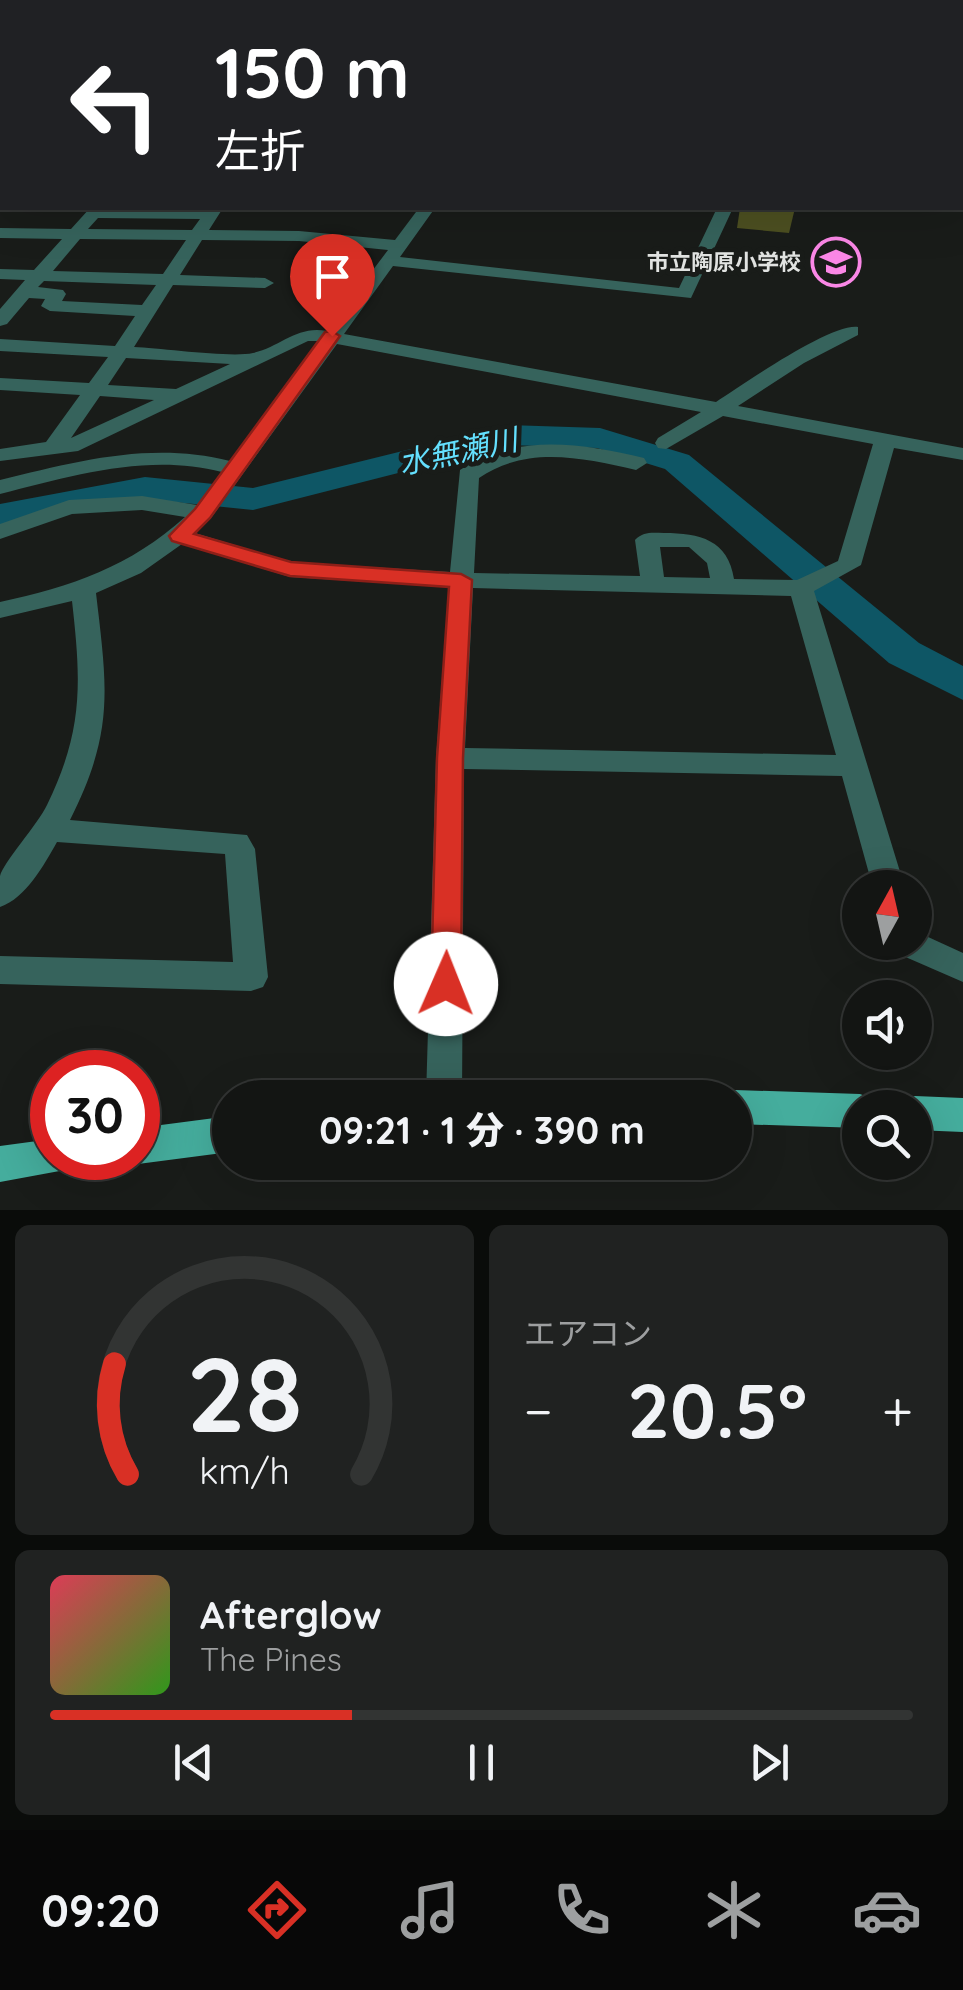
<!DOCTYPE html>
<html lang="ja">
<meta charset="utf-8">
<style>
:root{--surface:#131513;--page:#202221;--text:#f1f3f6;--muted:#9d9fa0;--line:#323433;--accent:#d93025}
body{margin:0;font-family:Quicksand,"Noto Sans JP",sans-serif;background:var(--page);color:var(--text);height:100vh;display:flex;flex-direction:column;font-size:38px;white-space:nowrap}
*{box-sizing:border-box;margin:0}
p{font-size:32px;color:var(--muted)}
.icon{flex:none;width:55px;height:55px;fill:none;stroke:currentColor;stroke-width:2;stroke-linecap:round;stroke-linejoin:round}
.map{position:relative;height:1210px;overflow:hidden}
.drawer{display:flex;flex-direction:column;gap:15px;padding:15px;background:#0a0c0a;flex:1}
.drawer>*{flex:none}
.guide{position:absolute;left:0px;top:0px;width:965px;height:210px;box-shadow:0 10px 40px #0002,0 0 0 2px var(--line);background:#202124;color:#fff;overflow:hidden}
.needle{width:65px;rotate:8deg}
.buttons{position:absolute;left:842px;top:870px;display:grid;gap:20px}
.buttons a{display:grid;place-items:center;width:90px;height:90px;border-radius:50%;background:var(--surface);box-shadow:0 10px 40px #0002,0 0 0 2px var(--line);font-size:50px}
.speed{position:absolute;left:30px;top:1050px;display:flex;gap:20px;font-size:50px;font-weight:700;text-align:center}
.speed>*{display:grid;place-content:center;width:130px;height:130px;border-radius:50%;background:var(--surface);box-shadow:0 10px 40px #0002,0 0 0 2px var(--line);line-height:1}
.speed .limit{border:15px solid #d22;background:#fff;color:#111}
.pin{position:absolute;display:grid;place-items:center;width:85px;height:85px;color:#fff;margin:-102px -42px;border-radius:50% 50% 50% 0;rotate:-45deg;box-shadow:0 0 10px #0007}
.pin .icon{rotate:45deg}
.me{position:absolute;width:110px;margin:-55px;rotate:1deg;stroke-linejoin:round;filter:drop-shadow(0 0 8px #0008)}
.turn{display:flex;align-items:center;gap:35px;height:210px;padding:0 50px;font-size:45px}
.turn .icon{width:130px;height:130px;stroke-width:2.5}
.turn b{display:block;font-size:70px;line-height:85px}
.big{font-size:75px;font-weight:800;line-height:1.1}
.drawer .card{flex:1;display:flex;flex-direction:column;justify-content:center;gap:15px;min-width:0;padding:0 35px;border-radius:15px;background:var(--page)}
.drawer .dial{align-items:center;gap:0}
.dial svg{height:260px;overflow:visible;fill:none;stroke:var(--line);stroke-width:7;stroke-linecap:round;text-anchor:middle}
.dial text{fill:var(--text);stroke:none}
.song{display:flex;align-items:center;gap:30px}
.cover{width:120px;height:120px;border-radius:15px;background:linear-gradient(135deg,hsl(350 70% 55%),hsl(110 70% 35%))}
.played{height:10px;border-radius:5px;background:linear-gradient(90deg,var(--accent) 35%,var(--line) 35%)}
.keys{display:flex;justify-content:space-around;direction:ltr}
.heat{display:flex;justify-content:space-between;align-items:center;font-size:55px;direction:ltr}
.drawer .tiles{flex:1;display:grid;gap:15px;grid-template-columns:1fr 1fr}
.card:last-child{grid-column:span 2}
.trip{position:absolute;left:212px;top:1080px;width:540px;height:100px;border-radius:50px;background:var(--surface);box-shadow:0 10px 40px #0002,0 0 0 2px var(--line);font-weight:800;line-height:100px;text-align:center}
.tab-bar{display:flex;height:160px;justify-content:space-around;align-items:center;background:#080808;color:var(--muted)}
.tab-bar .icon{width:70px;height:70px}
.tab-bar .active{color:var(--accent)}
.tab-bar b{font-size:45px;color:var(--text)}
.map>svg:first-child{display:block}
</style>
<div class="map">
<svg width="963" height="1210" viewBox="0 0 963 1210">
<rect width="100%" height="100%" fill="#191c19"/>
<g fill="none" stroke-linecap="round" stroke-linejoin="round">
<!-- river -->
<polygon fill="#0e5665" fill-rule="evenodd" points="508,425 600,428 689,455 919,643 963,666 963,700 889,663 665,469 597,448 508,445 253,510 145,499 0,526 0,504 145,477 253,488"/>
<!-- minor -->
<g fill="#36635c" fill-rule="evenodd">
<polygon points="0,0 9,0 0,8"/>
<polygon points="330,0 356,0 358,2 333,2"/>
<polygon points="437,0 459,0 461,2 440,2"/>
<polygon points="493,0 515,0 517,2 496,2"/>
<polygon points="836,0 853,0 854,1 839,2"/>
<polygon points="0,37 2,38 2,44 0,45"/>
<rect x="962" y="39" width="1" height="8"/>
<rect x="0" y="67" width="2" height="8"/>
<rect x="0" y="129" width="2" height="8"/>
<rect x="0" y="149" width="2" height="8"/>
<rect x="0" y="188" width="2" height="10"/>
<path d="M90,208H223L209,230L299,231L395,240L419,208H435L400,257L679,288L717,208H733L691,298L393,266L344,334L716,402C742,385 831,323 858,327V335L804,363L738,406L963,448V460L894,448L861,565L814,591L905,888H873L842,776L464,769L462,1098H426L436,758L449,587L290,577L182,544L141,573L96,593C107,687 115,731 70,820L247,835L255,849L268,977L263,987L251,991L0,984V956L233,962L225,854L57,842C44,865 26,898 0,907C0,898 0,885 0,876C3,863 38,824 47,805C84,729 81,681 72,601L0,618V602C71,587 131,566 185,517L142,510L72,514L0,539V524L69,500L142,496L197,505L222,472C147,453 73,476 0,494V480C77,461 152,441 230,461L320,341H308L78,451L0,461V449L46,442L80,395L0,390V378L89,383L108,357L0,351V339L115,346L135,316L50,311L41,306L45,299L29,298L7,324L0,326V309L25,280L0,279V269L34,270L62,239L0,238V228L71,229ZM98,218L200,219L192,230L88,229ZM80,239L186,240L163,274L53,271ZM202,240L299,241L388,250L327,331C297,325 280,347 253,353C231,358 161,348 134,347L173,285L265,288L274,283L265,278L180,275ZM44,281L156,285L142,305L62,301L66,294L63,290L38,287ZM337,344L701,412L658,438L655,443L658,448L666,449L723,416L873,444L838,561L797,580L734,579C728,540 700,533 664,533C652,533 644,531 635,540L640,576L474,573L479,478C527,445 583,458 636,470L647,463L644,458C581,443 516,433 460,470L450,572L291,562L195,533L211,518ZM126,358L230,364L176,389L108,385ZM100,396L154,400L71,438ZM660,547H689L707,563L710,578L664,577ZM473,588L791,596L836,755L465,748Z"/>
<polygon points="915,931 963,953 963,982 894,952 890,942 915,942"/>
</g>
<!-- major -->
<g fill="#45ad9d" fill-rule="evenodd">
<polygon points="735,1090 860,1094 873,1099 877,1108 860,1108 860,1128 735,1124 735,1098 721,1098"/>
<polygon points="915,1096 963,1098 963,1132 915,1130 915,1108 899,1108 902,1101"/>
<polygon points="230,1116 230,1152 138,1164 124,1158 138,1158 138,1128"/>
<polygon points="52,1139 52,1158 71,1158 65,1170 0,1182 0,1146"/>
</g>
</g>
<!-- wall -->
<polygon fill="#4d5021" points="740,208 795,208 789,233 737,228"/>
<!-- route -->
<polygon fill="#d93025" stroke="#8d1f18" stroke-width="2.5" points="332,331 340,336 210,518 194,534 291,562 461,574 472,580 463,758 461,984 457,994 446,998 435,994 431,984 437,758 449,587 290,576 172,541 169,536 195,509 325,332"/>
<!-- icons -->
<defs>
<g id="school-ring" transform="scale(2.5)"><circle r="9.5" fill="#191c19" stroke="#fa87e6" stroke-width="1.5"/><path d="M0-5L7-2L0 1L-7-2ZM-4 1L0 2.5L4 1V4Q0 6-4 4Z" fill="#fa87e6"/></g>
</defs>
<g fill-rule="evenodd">
<use href="#school-ring" x="836" y="262"/>
</g>
<g text-anchor="middle" dominant-baseline="central" stroke-width="10" stroke-linejoin="round" paint-order="stroke">
<!-- far-poi labels -->
<g font-size="22" font-weight="bold" fill="#e1e3e1" stroke="#191c19" text-anchor="end">
<text x="801" y="262">市立陶原小学校</text>
</g>
<!-- water labels -->
<g font-size="30" font-style="italic" fill="#64e0fe" stroke="#191c19">
<text transform="translate(458 451) rotate(-12)">水無瀬川</text>
</g>
</g>
</svg>
<div class="buttons">
<a><svg class="needle" viewBox="-14 -14 28 28"><path d="M0-13l5 13h-10z" fill="#e53935"/><path d="M0 13l5-13h-10z" fill="#9d9fa0"/></svg></a>
<a><svg class="icon" aria-label="sound" viewBox="0 0 24 24"><path d="M4 9h4l5-4v14l-5-4H4zM17 9q2 3 0 6"/></svg></a>
<a><svg class="icon" aria-label="search" viewBox="0 0 24 24"><circle cx="10" cy="10" r="6"/><path d="M15 15l6 6"/></svg></a>
</div>
<div class="speed"><div class="limit">30</div></div>
<div class="pin" style="left:332px;top:336px;background:#d93025"><svg class="icon" aria-label="arrive" viewBox="0 0 24 24"><path d="M6 21V4h12l-3 4 3 4H6"/></svg></div>
<svg class="me" style="left:446px;top:984px" viewBox="-20 -20 40 40"><circle r="19" fill="#fff"/><path d="M0-13L10 11 0 6-10 11z" fill="#d93025"/></svg>
<div class="trip">09:21 · 1 分 · 390 m</div>
<div class="guide">
<div class="turn"><svg class="icon" aria-label="left" viewBox="0 0 24 24"><path d="M17 20v-9H6M10 6l-5 5 5 5"/></svg><div><b>150 m</b>左折</div></div>
</div>
</div>
<section class="drawer">
<div class="tiles">
<div class="card dial"><svg viewBox="0 0 100 80">
<path d="M14 69A42 42 0 1 1 86 69"/>
<path d="M14 69A42 42 0 0 1 10 35" stroke="#d93025"/>
<text x="50" y="56" font-size="32" font-weight="700">28</text>
<text x="50" y="72" font-size="11">km/h</text>
</svg></div>
<div class="card"><p>エアコン</p>
<div class="heat"><a>−</a><b class="big">20.5°</b><a>+</a></div>
</div>
<div class="card">
<div class="song"><i class="cover"></i><div><b>Afterglow</b><p>The Pines</p></div></div>
<div class="played"></div>
<div class="keys"><svg class="icon" aria-label="previous" viewBox="0 0 24 24"><path d="M18 5L8 12l10 7zM5 5v14"/></svg><svg class="icon" aria-label="pause" viewBox="0 0 24 24"><path d="M8 5v14M16 5v14"/></svg><svg class="icon" aria-label="next" viewBox="0 0 24 24"><path d="M6 5l10 7-10 7zM19 5v14"/></svg></div>
</div>
</div>
</section>
<nav class="tab-bar">
<b>09:20</b>
<svg class="icon active" aria-label="directions" viewBox="0 0 24 24"><path d="M12 3l9 9-9 9-9-9zM9 14v-3h6M13 9l2 2-2 2"/></svg>
<svg class="icon" aria-label="music" viewBox="0 0 24 24"><path d="M9 18V5l10-2v13"/><circle cx="6" cy="18" r="3"/><circle cx="16" cy="16" r="3"/></svg>
<svg class="icon" aria-label="phone" viewBox="0 0 24 24"><path d="M5 4h4l2 5-3 2q2 4 5 5l2-3 5 2v4C11 20 4 13 5 4z"/></svg>
<svg class="icon" aria-label="climate" viewBox="0 0 24 24"><path d="M12 3v18M4 7l16 10M4 17L20 7"/></svg>
<svg class="icon" aria-label="car" viewBox="0 0 24 24"><path d="M5 17H2v-5l4-1 3-4h7l3 4 3 1v5h-3M9 17h6M6 11h13"/><circle cx="7" cy="17" r="2"/><circle cx="17" cy="17" r="2"/></svg>
</nav>
